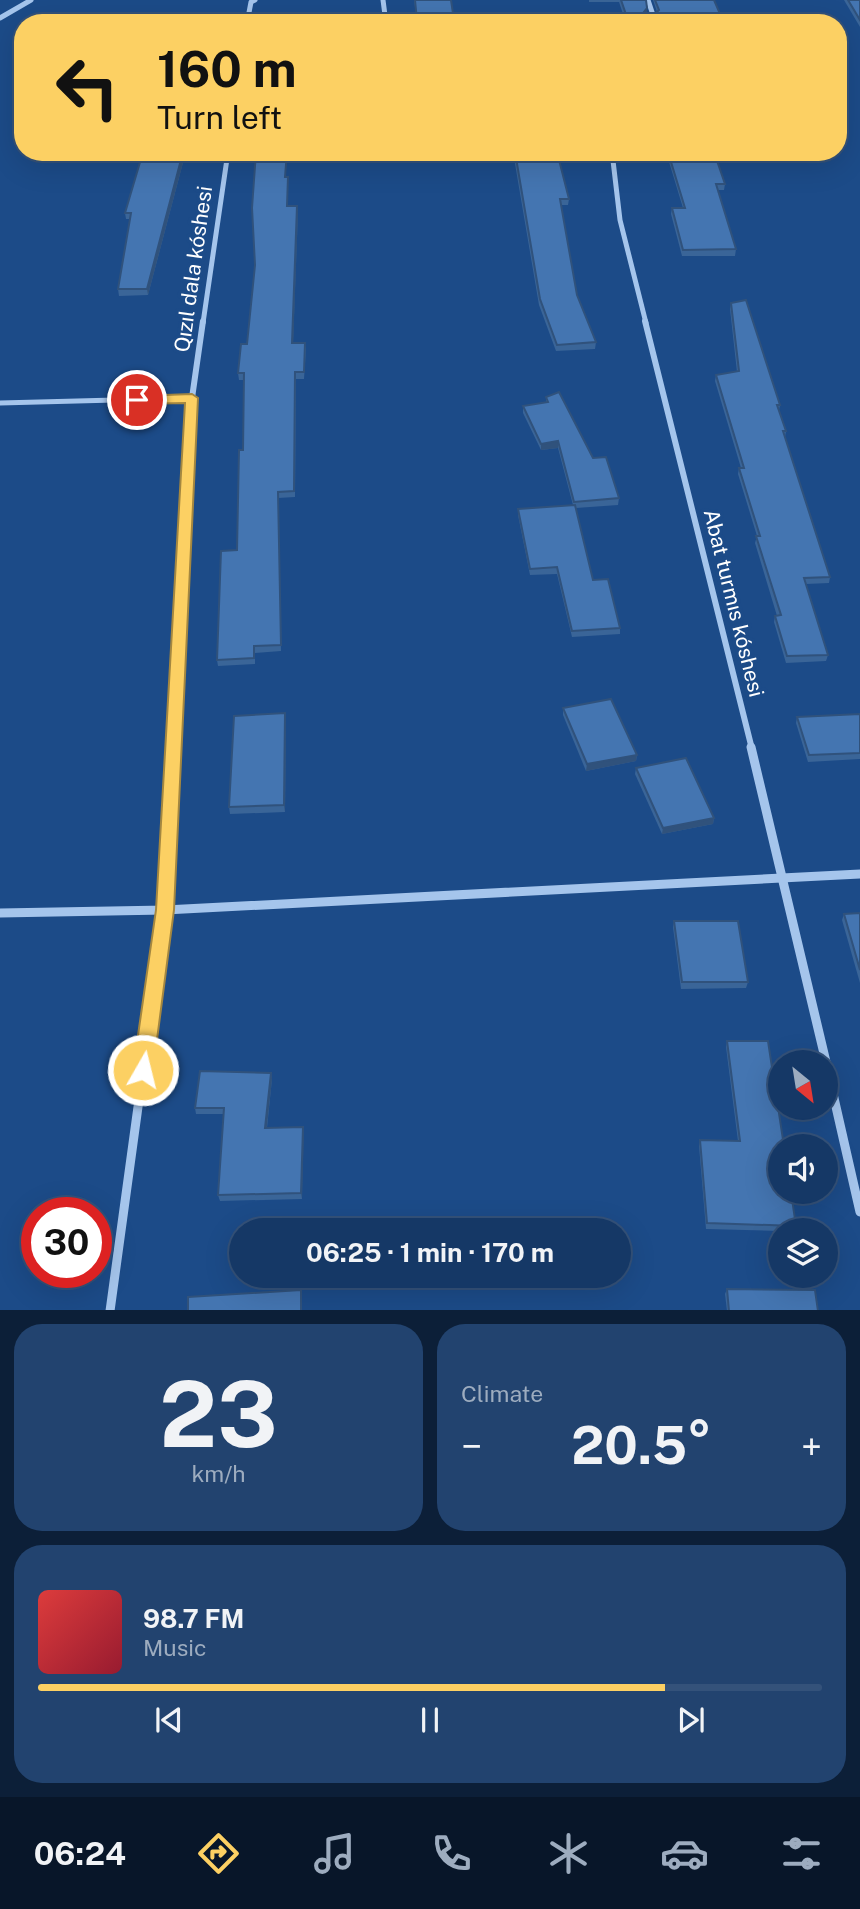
<!DOCTYPE html>
<meta charset="utf-8">
<style>
:root{--surface:#153866;--page:#22436f;--text:#f1f3f6;--muted:#9dacbf;--line:#34527a;--accent:#fcd063}
body{margin:0;font-family:"Public Sans",sans-serif;background:var(--page);color:var(--text);height:100vh;display:flex;flex-direction:column;font-size:26px;white-space:nowrap}
*{box-sizing:border-box;margin:0}
p{font-size:23px;color:var(--muted)}
.icon{flex:none;width:38px;height:38px;fill:none;stroke:currentColor;stroke-width:2;stroke-linecap:round;stroke-linejoin:round}
.map{position:relative;height:1310px;overflow:hidden}
.sheet{display:flex;flex-direction:column;gap:14px;padding:14px;background:#0c1f38;flex:1}
.sheet>*{flex:none}
.banner{position:absolute;left:14px;top:14px;width:833px;height:147px;border-radius:28px;box-shadow:0 7px 28px #0002,0 0 0 2px var(--line);background:#fcd063;color:#111;overflow:hidden}
.needle{width:46px;rotate:150deg}
.tools{position:absolute;left:768px;top:1050px;display:grid;gap:14px}
.tools a{display:grid;place-items:center;width:70px;height:70px;border-radius:50%;background:var(--surface);box-shadow:0 7px 28px #0002,0 0 0 2px var(--line);font-size:35px}
.speed{position:absolute;left:21px;top:1197px;display:flex;gap:14px;font-size:35px;font-weight:700;text-align:center}
.speed>*{display:grid;place-content:center;width:91px;height:91px;border-radius:50%;background:var(--surface);box-shadow:0 7px 28px #0002,0 0 0 2px var(--line);line-height:1}
.speed .limit{border:10px solid #d22;background:#fff;color:#111}
.pin{position:absolute;display:grid;place-items:center;width:60px;height:60px;color:#fff;margin:-30px;border:4px solid #fff;border-radius:50%;box-shadow:0 2px 7px #0007}
.me{position:absolute;width:77px;margin:-38px;rotate:8deg;stroke-linejoin:round;filter:drop-shadow(0 0 5px #0008)}
.turn{display:flex;align-items:center;gap:24px;height:147px;padding:0 28px;font-size:32px}
.turn .icon{width:91px;height:91px;stroke-width:2.5}
.turn b{display:block;font-size:49px;line-height:60px}
.big{font-size:52px;font-weight:700;line-height:1.1}
.sheet .tile{flex:1;display:flex;flex-direction:column;justify-content:center;gap:10px;min-width:0;padding:0 24px;border-radius:28px;background:var(--page)}
.sheet .dial{align-items:center;gap:0}
.dial b{font-size:91px;line-height:1}
.song{display:flex;align-items:center;gap:21px}
.cover{width:84px;height:84px;border-radius:10px;background:linear-gradient(135deg,hsl(0 70% 55%),hsl(350 70% 35%))}
.played{height:7px;border-radius:4px;background:linear-gradient(90deg,var(--accent) 80%,var(--line) 80%)}
.keys{display:flex;justify-content:space-around;direction:ltr}
.heat{display:flex;justify-content:space-between;align-items:center;font-size:38px;direction:ltr}
.sheet .tiles{flex:1;display:grid;gap:14px;grid-template-columns:1fr 1fr}
.tile:last-child{grid-column:span 2}
.trip{position:absolute;left:229px;top:1218px;width:402px;height:70px;border-radius:35px;background:var(--surface);box-shadow:0 7px 28px #0002,0 0 0 2px var(--line);font-weight:700;line-height:70px;text-align:center}
.menu{display:flex;height:112px;justify-content:space-around;align-items:center;background:#081629;color:var(--muted)}
.menu .icon{width:49px;height:49px}
.menu .active{color:var(--accent)}
.menu b{font-size:32px;color:var(--text)}
.map>svg:first-child{display:block}
</style>
<div class="map">
<svg width="860" height="1311" viewBox="0 0 860 1311">
<rect width="100%" height="100%" fill="#1c4b88"/>
<g fill="none" stroke-linecap="round" stroke-linejoin="round">
<!-- service -->
<polyline stroke="#a5c5ec" stroke-width="5" points="0,403 192,398"/>
<!-- minor-far2 -->
<g stroke="#a5c5ec" stroke-width="5">
<polyline points="383,0 386,23"/>
<polyline points="0,18 31,0"/>
<polyline points="247,23 251,2 255,0"/>
<polyline points="644,23 653,15 648,0"/>
<polyline points="612,152 620,220 646,323"/>
<polyline points="203,323 228,152"/>
</g>
<!-- minor-far1 -->
<g stroke="#a5c5ec" stroke-width="6">
<polyline points="645,321 752,749"/>
<polyline points="174,749 192,398 203,321"/>
</g>
<!-- minor -->
<g stroke="#a5c5ec" stroke-width="9">
<polyline points="751,747 826,1062"/>
<polyline points="0,913 165,910 860,874"/>
<polyline points="826,1063 860,1212"/>
<polyline points="110,1311 165,910 174,747"/>
</g>
</g>
<!-- wall -->
<g fill="#3a6598">
<polygon points="414,0 451,0 454,23 417,23"/>
<polygon points="589,0 646,0 647,13 642,20 645,23 657,12 653,0 714,0 724,23 626,23 619,2 589,2"/>
<polygon points="844,0 860,0 860,27"/>
<polygon points="143,152 185,152 185,155 148,295 119,296 118,289 130,219 126,219 125,213"/>
<polygon points="513,152 557,152 569,199 568,205 561,205 577,295 596,342 595,349 556,351 539,305"/>
<polygon points="666,152 714,152 725,184 724,190 718,190 736,249 735,256 682,256 671,214 672,208 683,208"/>
<polygon points="286,177 288,177 288,206 297,206 298,212 293,343 305,343 306,349 304,379 296,379 295,497 278,498 281,651 255,653 255,664 218,666 217,660 237,550 243,450 244,380 239,380 238,373 247,344 255,265"/>
<polygon points="731,303 780,405 779,410 786,431 785,437 830,577 829,583 806,584 828,655 826,661 786,663 774,622 775,616 777,616 755,543 757,536 738,474 739,468 741,468 715,381 716,375 737,372 730,309"/>
<polygon points="546,397 593,458 619,498 618,505 576,508 593,580 620,628 620,634 572,637 557,574 530,575 518,515 518,509 573,505 558,448 541,450 523,413 523,406 546,403"/>
<polygon points="563,708 637,755 636,761 586,771 563,715"/>
<polygon points="860,714 860,759 808,762 796,723 797,717"/>
<polygon points="286,720 285,812 230,814 229,807"/>
<polygon points="636,768 714,818 713,824 662,834 635,774"/>
<polygon points="860,913 860,983 842,920 844,914"/>
<polygon points="674,921 748,982 746,988 681,989 673,927"/>
<polygon points="727,1041 796,1226 795,1230 780,1230 780,1231 706,1229 699,1146 700,1140 738,1141 726,1047"/>
<polygon points="271,1073 272,1079 267,1128 303,1127 302,1199 220,1201 218,1195 224,1114 196,1114 195,1108"/>
<polygon points="727,1289 818,1311 727,1311 725,1294"/>
</g>
<!-- shaded-wall -->
<g fill="#30527c">
<polygon points="647,8 647,13 639,23 639,18"/>
<polygon points="183,152 185,152 185,155 148,295 147,289"/>
<polygon points="297,206 298,212 293,349 292,343"/>
<polygon points="558,441 558,448 541,450 541,444"/>
<polygon points="285,713 286,720 285,812 284,805"/>
<polygon points="637,755 636,761 586,771 587,764"/>
<polygon points="714,818 713,824 662,834 663,828"/>
<polygon points="271,1073 272,1079 266,1134 265,1128"/>
<polygon points="303,1127 304,1133 302,1199 301,1193"/>
</g>
<!-- building -->
<g fill="#4475b1" stroke="#30527c" stroke-width="2">
<polygon points="415,0 451,0 454,20 417,21"/>
<polygon points="621,0 646,0 647,8 639,18 645,23 659,10 655,0 714,0 724,23 629,23"/>
<polygon points="848,0 860,0 860,20"/>
<polygon points="143,152 183,152 147,289 118,289 131,213 125,213"/>
<polygon points="256,152 287,152 285,177 288,177 287,206 297,206 292,343 305,343 304,372 295,372 294,491 278,492 281,645 254,646 254,658 217,660 221,551 237,550 239,450 243,450 244,373 238,373 241,344 247,344 255,265 252,208"/>
<polygon points="515,152 557,152 569,199 560,199 577,295 596,342 557,345 540,299"/>
<polygon points="668,152 714,152 725,184 716,184 736,249 683,250 672,208 685,208"/>
<polygon points="746,300 780,405 777,405 786,431 783,431 830,577 804,578 828,655 787,656 775,616 781,615 756,536 760,536 739,468 744,468 716,375 739,371 731,303"/>
<polygon points="559,392 593,458 606,457 619,498 574,502 558,441 541,444 523,406 548,402 546,397"/>
<polygon points="575,505 593,580 608,579 620,628 572,631 557,567 530,569 518,509"/>
<polygon points="611,699 637,755 587,764 563,708"/>
<polygon points="285,713 284,805 229,807 234,716"/>
<polygon points="860,714 860,753 809,755 797,717"/>
<polygon points="686,758 714,818 663,828 636,768"/>
<polygon points="860,913 860,970 844,914"/>
<polygon points="674,921 738,921 748,982 682,982"/>
<polygon points="727,1041 768,1041 784,1146 780,1146 780,1192 791,1192 796,1226 707,1223 700,1140 740,1141"/>
<polygon points="200,1071 271,1073 265,1128 303,1127 301,1193 218,1195 224,1108 195,1108"/>
<polygon points="727,1289 815,1290 818,1311 729,1311"/>
<polygon points="301,1290 301,1311 188,1311 188,1297"/>
</g>
<!-- route -->
<polygon fill="#fcd063" stroke="#a48740" stroke-width="2" points="192,394 198,398 174,910 153,1070 150,1076 143,1079 136,1076 133,1070 156,910 185,403 137,404 130,400 137,396"/>
<g text-anchor="middle" dominant-baseline="central" stroke-width="7" stroke-linejoin="round" paint-order="stroke">
<!-- street labels -->
<g font-size="21" fill="#fff" stroke="#1c4b88">
<text transform="translate(193 269) rotate(-82)">Qızıl dala kóshesi</text>
<text transform="translate(734 603) rotate(76)">Abat turmıs kóshesi</text>
</g>
</g>
</svg>
<div class="tools">
<a><svg class="needle" viewBox="-14 -14 28 28"><path d="M0-13l5 13h-10z" fill="#e53935"/><path d="M0 13l5-13h-10z" fill="#9dacbf"/></svg></a>
<a><svg class="icon" aria-label="sound" viewBox="0 0 24 24"><path d="M4 9h4l5-4v14l-5-4H4zM17 9q2 3 0 6"/></svg></a>
<a><svg class="icon" aria-label="layers" viewBox="0 0 24 24"><path d="M12 4l9 5-9 5-9-5zM3 14l9 5 9-5"/></svg></a>
</div>
<div class="speed"><div class="limit">30</div></div>
<div class="pin" style="left:137px;top:400px;background:#d93025"><svg class="icon" aria-label="arrive" viewBox="0 0 24 24"><path d="M6 21V4h12l-3 4 3 4H6"/></svg></div>
<svg class="me" style="left:143px;top:1070px" viewBox="-20 -20 40 40"><circle r="17" fill="#fcd063" stroke="#fff" stroke-width="3"/><path d="M0-11L8 9 0 5-8 9z" fill="#fff"/></svg>
<div class="trip">06:25 · 1 min · 170 m</div>
<div class="banner">
<div class="turn"><svg class="icon" aria-label="left" viewBox="0 0 24 24"><path d="M17 20v-9H6M10 6l-5 5 5 5"/></svg><div><b>160 m</b>Turn left</div></div>
</div>
</div>
<section class="sheet">
<div class="tiles">
<div class="tile dial"><b>23</b><p>km/h</p></div>
<div class="tile"><p>Climate</p>
<div class="heat"><a>−</a><b class="big">20.5°</b><a>+</a></div>
</div>
<div class="tile">
<div class="song"><i class="cover"></i><div><b>98.7 FM</b><p>Music</p></div></div>
<div class="played"></div>
<div class="keys"><svg class="icon" aria-label="previous" viewBox="0 0 24 24"><path d="M18 5L8 12l10 7zM5 5v14"/></svg><svg class="icon" aria-label="pause" viewBox="0 0 24 24"><path d="M8 5v14M16 5v14"/></svg><svg class="icon" aria-label="next" viewBox="0 0 24 24"><path d="M6 5l10 7-10 7zM19 5v14"/></svg></div>
</div>
</div>
</section>
<nav class="menu">
<b>06:24</b>
<svg class="icon active" aria-label="directions" viewBox="0 0 24 24"><path d="M12 3l9 9-9 9-9-9zM9 14v-3h6M13 9l2 2-2 2"/></svg>
<svg class="icon" aria-label="music" viewBox="0 0 24 24"><path d="M9 18V5l10-2v13"/><circle cx="6" cy="18" r="3"/><circle cx="16" cy="16" r="3"/></svg>
<svg class="icon" aria-label="phone" viewBox="0 0 24 24"><path d="M5 4h4l2 5-3 2q2 4 5 5l2-3 5 2v4C11 20 4 13 5 4z"/></svg>
<svg class="icon" aria-label="climate" viewBox="0 0 24 24"><path d="M12 3v18M4 7l16 10M4 17L20 7"/></svg>
<svg class="icon" aria-label="car" viewBox="0 0 24 24"><path d="M5 17H2v-5l4-1 3-4h7l3 4 3 1v5h-3M9 17h6M6 11h13"/><circle cx="7" cy="17" r="2"/><circle cx="17" cy="17" r="2"/></svg>
<svg class="icon" aria-label="filters" viewBox="0 0 24 24"><path d="M4 7h16M4 17h16"/><circle cx="9" cy="7" r="2"/><circle cx="15" cy="17" r="2"/></svg>
</nav>
